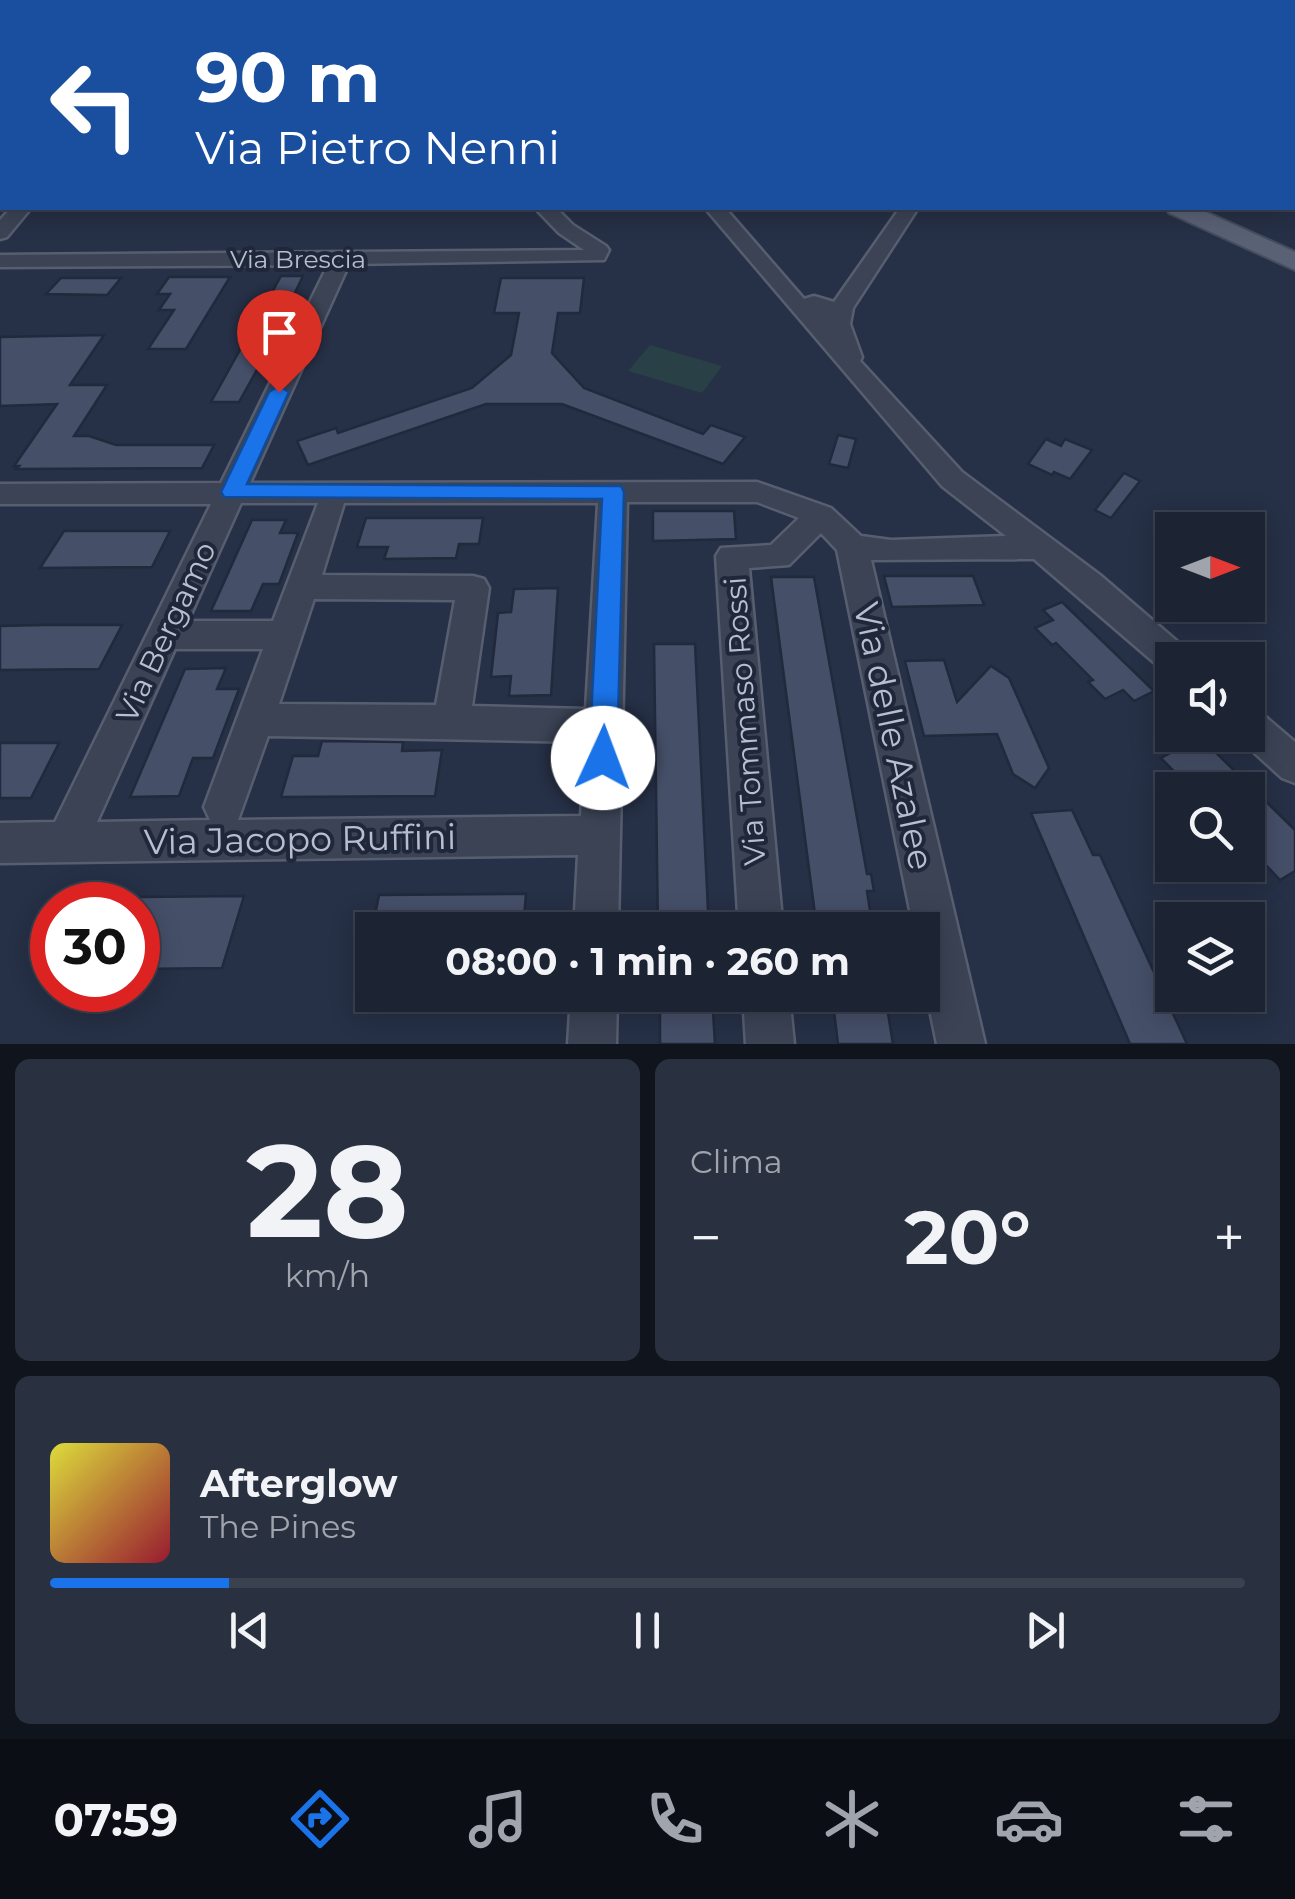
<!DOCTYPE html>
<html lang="it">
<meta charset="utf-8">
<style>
:root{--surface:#1c2434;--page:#293040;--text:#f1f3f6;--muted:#a0a4ac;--line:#3a414f;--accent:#1a73e8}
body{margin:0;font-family:Montserrat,sans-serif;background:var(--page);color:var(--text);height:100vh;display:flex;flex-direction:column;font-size:38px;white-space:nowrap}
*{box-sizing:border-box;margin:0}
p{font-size:32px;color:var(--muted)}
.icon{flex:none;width:55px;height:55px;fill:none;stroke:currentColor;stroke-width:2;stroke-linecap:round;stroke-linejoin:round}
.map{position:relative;height:1044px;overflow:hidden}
.side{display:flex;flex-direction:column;gap:15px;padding:15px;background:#0f141d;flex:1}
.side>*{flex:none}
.banner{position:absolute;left:0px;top:0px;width:1295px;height:210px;box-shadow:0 5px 25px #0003,0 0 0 2px var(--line);background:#1a4fa0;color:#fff;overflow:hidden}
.needle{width:65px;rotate:90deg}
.buttons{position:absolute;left:1155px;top:512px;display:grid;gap:20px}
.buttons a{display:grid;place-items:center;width:110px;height:110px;border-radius:0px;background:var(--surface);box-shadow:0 5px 25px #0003,0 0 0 2px var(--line);font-size:50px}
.speed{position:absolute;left:30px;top:882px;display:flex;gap:20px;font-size:50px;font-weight:700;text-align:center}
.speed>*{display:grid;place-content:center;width:130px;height:130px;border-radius:50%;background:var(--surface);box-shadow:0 5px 25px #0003,0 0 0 2px var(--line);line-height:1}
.speed .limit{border:15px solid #d22;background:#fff;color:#111}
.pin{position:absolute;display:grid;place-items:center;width:85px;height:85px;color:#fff;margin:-102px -42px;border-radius:50% 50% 50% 0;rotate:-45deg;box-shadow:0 0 10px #0007}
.pin .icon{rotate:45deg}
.me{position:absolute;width:110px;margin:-55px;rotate:2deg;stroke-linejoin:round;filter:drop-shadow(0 0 8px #0008)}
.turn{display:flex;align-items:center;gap:35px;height:210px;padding:0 30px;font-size:45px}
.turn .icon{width:130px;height:130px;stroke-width:2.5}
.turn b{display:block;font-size:70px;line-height:85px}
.big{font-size:75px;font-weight:700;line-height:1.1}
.side .widget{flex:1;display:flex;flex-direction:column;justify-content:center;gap:15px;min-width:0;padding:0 35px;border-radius:15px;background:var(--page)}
.side .dial{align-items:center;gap:0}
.dial b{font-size:130px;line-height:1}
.song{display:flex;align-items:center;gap:30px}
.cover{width:120px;height:120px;border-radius:15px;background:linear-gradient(135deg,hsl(60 70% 55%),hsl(350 70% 35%))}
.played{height:10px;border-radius:5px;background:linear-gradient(90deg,var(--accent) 15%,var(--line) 15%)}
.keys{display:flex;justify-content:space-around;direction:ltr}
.heat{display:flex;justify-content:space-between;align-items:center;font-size:55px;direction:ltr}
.side .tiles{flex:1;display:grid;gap:15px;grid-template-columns:1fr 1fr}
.widget:last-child{grid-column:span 2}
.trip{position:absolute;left:355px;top:912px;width:585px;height:100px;border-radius:0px;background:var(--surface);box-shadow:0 5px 25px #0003,0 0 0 2px var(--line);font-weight:700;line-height:100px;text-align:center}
.menu{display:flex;height:160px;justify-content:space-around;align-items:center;background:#0b0e15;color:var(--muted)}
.menu .icon{width:70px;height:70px}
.menu .on{color:var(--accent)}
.menu b{font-size:45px;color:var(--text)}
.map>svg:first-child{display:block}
</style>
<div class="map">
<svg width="1295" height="1044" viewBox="0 0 1295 1044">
<rect width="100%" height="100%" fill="#263046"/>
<!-- green -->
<polygon fill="#284046" points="650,345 722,366 702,393 628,371"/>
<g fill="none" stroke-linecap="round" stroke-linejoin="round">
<!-- stream -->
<polyline stroke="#3b4b6f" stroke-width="2.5" points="634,0 663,2"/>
</g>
<!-- building -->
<g fill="#454f68" stroke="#21293c" stroke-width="2.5">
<polygon points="281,276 303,276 263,359 239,402 211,402"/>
<polygon points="169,277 230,277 186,349 148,349 174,310 159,310 170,294 157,294"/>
<polygon points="61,278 121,278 107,295 46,294"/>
<polygon points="501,278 584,278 580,313 558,313 552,353 584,388 703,434 711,425 745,437 723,464 562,404 486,404 308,465 297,441 336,428 338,433 472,388 511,355 519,313 494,313"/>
<polygon points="104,335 70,385 107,385 74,436 89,436 116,445 214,445 202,468 16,469 19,466 14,466 57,404 0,406 0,337"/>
<polygon points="838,435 856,439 848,468 829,464"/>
<polygon points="1046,439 1061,446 1065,439 1092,450 1070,479 1054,472 1052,475 1028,464"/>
<polygon points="1124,473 1140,481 1111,518 1095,510"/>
<polygon points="653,511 734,511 736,539 653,541"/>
<polygon points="366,518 483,518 479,544 459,544 456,558 384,559 388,547 357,547"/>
<polygon points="252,520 286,520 280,533 298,533 279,584 263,584 251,611 211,611"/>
<polygon points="64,531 170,531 152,567 40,568"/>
<polygon points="884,576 973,576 984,605 892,607"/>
<polygon points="771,577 814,577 867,874 871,874 874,891 867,891 873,930 817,930"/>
<polygon points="558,588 551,695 509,696 511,676 491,677 498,613 511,612 514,589"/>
<polygon points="1062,602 1154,691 1134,701 1123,690 1105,699 1088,682 1093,680 1056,643 1052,645 1035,628 1053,620 1043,610"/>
<polygon points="42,625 122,625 99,669 0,670 0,626"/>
<polygon points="654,644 695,644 709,930 658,930"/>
<polygon points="944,660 957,702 991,666 1009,678 1049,768 1035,788 1013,774 997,734 924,736 905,661"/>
<polygon points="226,668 217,689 239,689 213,758 193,758 179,796 130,797 185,669"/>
<polygon points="1200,737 1295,830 1295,871 1280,880 1248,846 1248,790 1206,790 1201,786 1192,790 1161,758"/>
<polygon points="322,741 403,742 402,751 442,750 435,796 281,797 293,756 318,756"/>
<polygon points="0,743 59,743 31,798 0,798"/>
<polygon points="1072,810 1093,855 1100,855 1187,1044 1130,1044 1031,813"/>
<polygon points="526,894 523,930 372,930 379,895"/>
<polygon points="244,896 222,968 138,969 138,897"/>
<polygon points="660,995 712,995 715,1044 660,1044"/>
<polygon points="832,995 885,995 893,1044 838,1044"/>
</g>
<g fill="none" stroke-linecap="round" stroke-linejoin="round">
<!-- minor casing -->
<g stroke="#565e6f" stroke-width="5">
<g id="minor">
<polygon points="0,0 15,0 2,5"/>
<polygon points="46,0 58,0 59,2 47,2"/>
<polygon points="1226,0 1253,0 1254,2 1227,2"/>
<rect x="1292" y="4" width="3" height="8"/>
<rect x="1292" y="65" width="3" height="9"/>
<rect x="0" y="110" width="2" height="10"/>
<polygon points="11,208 31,208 7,237 0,239 0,220"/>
<path d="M535,208H556L573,225L606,246L609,250L604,260L349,264L250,483L757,482L831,508L861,536L891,540L1006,536L942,486L705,208H725L804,299L814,296L834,302L900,208H918L853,308L850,324L862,357L860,361L962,472L1100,575L1187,650L1192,660H1172V674L1163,670L1034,559L871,560L985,1044H937L922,971V930H914L837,550L821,533L789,565L749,568L783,930H739L716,556L721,548L771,545L799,518L757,502H627L618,930H574L578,855L0,863V823L55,822L211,504H0V484L221,483L328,265L0,267V255L584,250L559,233ZM241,503H318L273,621H188ZM344,503H598L586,709L472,706L489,588L484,579L473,576L322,575ZM314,599L455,600L436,705L279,704ZM175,649H263L204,807L210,820L97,822ZM268,736L585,742L581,816L238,820Z"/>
<polygon points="1248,708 1261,713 1295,742 1295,783 1282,778 1235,735 1248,735"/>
<polygon points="571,995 617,995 616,1044 568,1044"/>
<polygon points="743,995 789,995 794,1044 746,1044"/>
</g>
</g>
<!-- major casing -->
<g stroke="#444c5e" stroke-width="4">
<g id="major">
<polygon points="726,0 745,0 747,2 728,2"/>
<polygon points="1166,208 1197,208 1295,252 1295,270 1169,213"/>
</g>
</g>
<!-- minor -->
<use href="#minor" fill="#3b4355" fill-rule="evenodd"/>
<!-- major -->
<use href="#major" fill="#596275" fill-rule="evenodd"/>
</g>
<!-- route -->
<polygon fill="#1a73e8" stroke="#114b97" stroke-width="2.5" points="279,386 289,392 247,484 621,486 624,492 617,758 613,767 603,771 593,767 589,758 602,499 224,497 221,492 269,392"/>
<g text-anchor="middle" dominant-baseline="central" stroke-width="8" stroke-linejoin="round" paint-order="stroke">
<!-- far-street labels -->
<g font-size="25" fill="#b8bece" stroke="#1f273a">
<text x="298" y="259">Via Brescia</text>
</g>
<!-- street labels -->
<g font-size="30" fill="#b8bece" stroke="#1f273a">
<text transform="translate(166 632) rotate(-65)">Via Bergamo</text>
<text transform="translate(745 721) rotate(-94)">Via Tommaso Rossi</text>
</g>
<!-- near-street labels -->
<g font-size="35" fill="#b8bece" stroke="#1f273a">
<text transform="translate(894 736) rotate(78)">Via delle Azalee</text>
<text transform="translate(300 839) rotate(-1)">Via Jacopo Ruffini</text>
</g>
</g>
</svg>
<div class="buttons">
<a><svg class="needle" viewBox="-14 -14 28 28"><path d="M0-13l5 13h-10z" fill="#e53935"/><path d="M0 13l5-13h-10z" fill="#a0a4ac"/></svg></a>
<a><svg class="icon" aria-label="sound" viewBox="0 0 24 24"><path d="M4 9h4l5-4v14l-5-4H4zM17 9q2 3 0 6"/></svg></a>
<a><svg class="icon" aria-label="search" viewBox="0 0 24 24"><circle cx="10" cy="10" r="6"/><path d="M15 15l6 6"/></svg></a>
<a><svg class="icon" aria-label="layers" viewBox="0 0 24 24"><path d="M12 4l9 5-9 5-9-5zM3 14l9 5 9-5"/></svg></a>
</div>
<div class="speed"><div class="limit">30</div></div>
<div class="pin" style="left:279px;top:392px;background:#d93025"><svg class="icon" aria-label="arrive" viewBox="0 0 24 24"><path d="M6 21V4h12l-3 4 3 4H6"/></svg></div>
<svg class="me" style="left:603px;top:758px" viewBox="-20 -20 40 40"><circle r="19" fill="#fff"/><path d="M0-13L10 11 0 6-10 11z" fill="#1a73e8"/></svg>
<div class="trip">08:00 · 1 min · 260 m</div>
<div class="banner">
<div class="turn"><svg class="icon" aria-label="left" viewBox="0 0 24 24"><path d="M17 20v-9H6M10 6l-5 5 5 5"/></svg><div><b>90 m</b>Via Pietro Nenni</div></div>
</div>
</div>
<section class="side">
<div class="tiles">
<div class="widget dial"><b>28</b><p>km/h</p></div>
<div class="widget"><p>Clima</p>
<div class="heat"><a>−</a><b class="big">20°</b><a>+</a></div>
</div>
<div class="widget">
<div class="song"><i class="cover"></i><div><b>Afterglow</b><p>The Pines</p></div></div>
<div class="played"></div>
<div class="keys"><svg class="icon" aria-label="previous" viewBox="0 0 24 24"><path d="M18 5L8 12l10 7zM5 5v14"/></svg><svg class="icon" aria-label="pause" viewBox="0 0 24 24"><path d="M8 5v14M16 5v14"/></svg><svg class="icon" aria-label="next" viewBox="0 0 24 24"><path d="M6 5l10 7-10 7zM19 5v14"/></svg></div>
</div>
</div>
</section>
<nav class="menu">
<b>07:59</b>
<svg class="icon on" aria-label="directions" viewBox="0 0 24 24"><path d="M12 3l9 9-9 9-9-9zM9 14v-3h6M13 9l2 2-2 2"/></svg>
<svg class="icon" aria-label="music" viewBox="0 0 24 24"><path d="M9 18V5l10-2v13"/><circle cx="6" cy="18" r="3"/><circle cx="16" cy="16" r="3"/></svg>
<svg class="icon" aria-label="phone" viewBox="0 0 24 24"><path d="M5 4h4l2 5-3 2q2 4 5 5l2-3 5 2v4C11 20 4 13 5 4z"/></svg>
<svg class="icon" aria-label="climate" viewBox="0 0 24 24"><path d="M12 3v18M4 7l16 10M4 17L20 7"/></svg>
<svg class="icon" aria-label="car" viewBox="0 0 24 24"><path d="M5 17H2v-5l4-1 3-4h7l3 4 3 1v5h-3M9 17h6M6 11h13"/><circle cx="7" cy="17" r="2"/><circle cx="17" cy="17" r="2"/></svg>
<svg class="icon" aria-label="filters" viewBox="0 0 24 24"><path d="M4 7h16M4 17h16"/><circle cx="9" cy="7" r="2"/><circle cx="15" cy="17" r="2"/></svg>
</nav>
